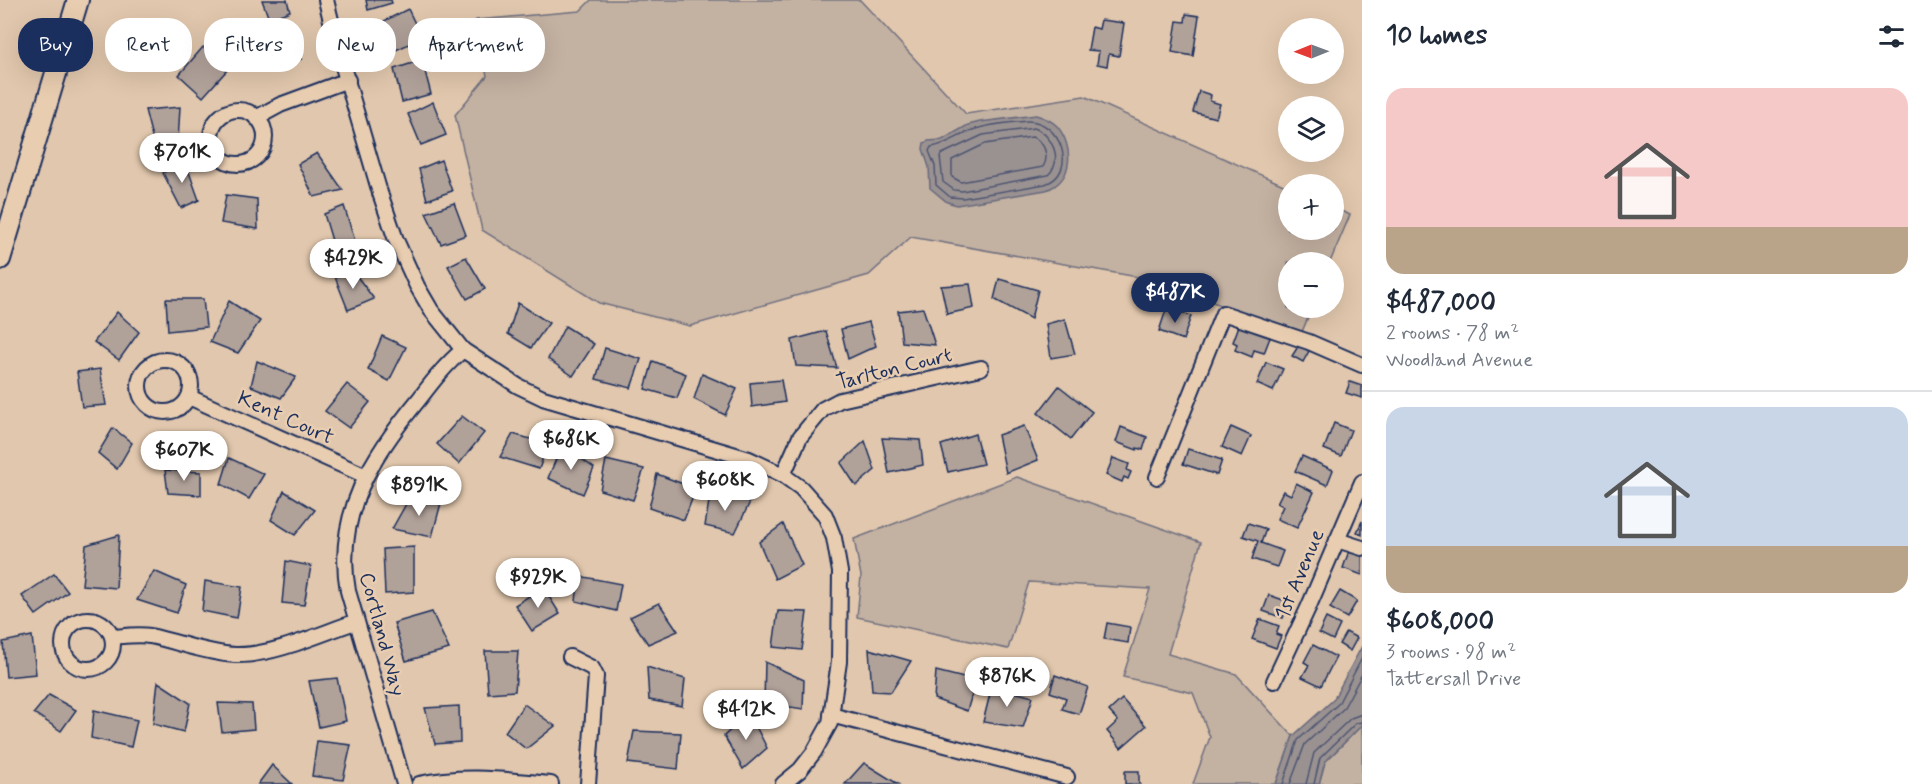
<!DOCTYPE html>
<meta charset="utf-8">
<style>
body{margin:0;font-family:Mynerve,sans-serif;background:#f6f6f7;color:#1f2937;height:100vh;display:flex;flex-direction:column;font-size:22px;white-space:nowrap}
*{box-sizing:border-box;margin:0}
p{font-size:20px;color:#747a83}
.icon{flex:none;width:33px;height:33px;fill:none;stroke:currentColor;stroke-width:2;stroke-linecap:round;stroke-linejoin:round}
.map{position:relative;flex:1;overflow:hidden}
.drawer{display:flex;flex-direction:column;background:#fff;width:570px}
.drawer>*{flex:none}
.hud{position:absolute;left:18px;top:18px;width:570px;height:54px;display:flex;gap:12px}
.needle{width:39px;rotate:269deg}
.buttons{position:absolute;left:1278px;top:18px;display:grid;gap:12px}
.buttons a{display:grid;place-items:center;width:66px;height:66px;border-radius:50%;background:#fff;box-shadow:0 6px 24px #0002;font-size:30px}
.price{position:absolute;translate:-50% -51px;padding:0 14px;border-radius:21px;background:#fff;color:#222;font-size:20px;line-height:39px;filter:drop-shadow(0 2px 3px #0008)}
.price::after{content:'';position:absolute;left:50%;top:36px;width:18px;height:14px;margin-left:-9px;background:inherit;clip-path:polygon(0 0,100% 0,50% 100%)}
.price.active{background:#1b2f5e;color:#fff}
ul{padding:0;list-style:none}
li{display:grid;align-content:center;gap:12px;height:318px;padding:0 24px}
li+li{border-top:2px solid #e0e1e3}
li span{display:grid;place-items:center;height:186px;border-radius:18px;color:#555}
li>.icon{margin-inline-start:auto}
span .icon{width:108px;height:108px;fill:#fffc;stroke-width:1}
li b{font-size:26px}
h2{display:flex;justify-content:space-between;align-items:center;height:72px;padding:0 24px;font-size:26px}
.tag{padding:0 21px;border-radius:24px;background:#fff;box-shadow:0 6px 24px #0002;font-size:21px;line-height:54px}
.tag.active{background:#1b2f5e;color:#fff}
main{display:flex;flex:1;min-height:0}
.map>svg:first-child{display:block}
.green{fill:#c3b1a1;stroke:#6f7080;stroke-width:1.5}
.water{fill:#9a9191;stroke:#676a7d;stroke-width:1.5}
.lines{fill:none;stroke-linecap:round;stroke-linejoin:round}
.shore{stroke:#4e5672;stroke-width:1.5}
.building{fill:#b0a199;stroke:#1b2f5e;stroke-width:1.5}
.street-casing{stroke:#1b2f5e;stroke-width:18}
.secondary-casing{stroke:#1b2f5e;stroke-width:24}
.street{stroke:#e9cdb0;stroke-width:14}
.secondary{stroke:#e9cdb0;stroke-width:20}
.labels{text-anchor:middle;stroke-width:5;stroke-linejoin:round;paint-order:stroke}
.street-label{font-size:21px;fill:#1b2f5e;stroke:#e9cdb0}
</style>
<main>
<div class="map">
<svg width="1362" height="784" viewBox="0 0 1362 784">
<rect width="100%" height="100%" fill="#e1c7ad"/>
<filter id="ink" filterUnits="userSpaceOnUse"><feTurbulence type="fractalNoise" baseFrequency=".0167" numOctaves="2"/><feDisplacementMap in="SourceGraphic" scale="12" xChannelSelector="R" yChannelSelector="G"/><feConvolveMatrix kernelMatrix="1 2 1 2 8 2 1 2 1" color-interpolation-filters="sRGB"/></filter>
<g filter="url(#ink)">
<!-- green -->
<g class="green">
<polygon points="591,0 860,0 966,114 1084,96 1288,187 1288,230 1334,230 1334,208 1350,215 1330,262 1288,262 1288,308 1312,308 1301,334 1149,279 911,237 869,275 690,326 599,303 482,230 455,115 487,76 476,20 580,11"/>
<polygon points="1017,477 1201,542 1168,654 1236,674 1293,736 1276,784 1193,784 1210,737 1193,693 1123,677 1150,589 1029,582 1008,649 857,617 861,576 854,539"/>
<polygon points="1362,725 1362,784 1319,784 1325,762"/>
</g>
<!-- water -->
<g class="water">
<path d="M1036 115C1043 117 1051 120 1057 126 1074 146 1074 181 1046 190L957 205 947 202 930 188 929 167 923 149 924 143 928 141 942 140 968 125 980 122Z"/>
<polygon points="1362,646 1362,725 1325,762 1319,784 1276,784 1293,736 1333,700"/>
</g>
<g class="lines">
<!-- shore -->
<g class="shore">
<path d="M1027 121C1061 120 1079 173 1045 184L963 198 950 197 936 185 935 166 929 151 931 147C946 145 956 137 970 131 987 124 1009 123 1027 121Z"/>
<path d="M1034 128C1052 134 1064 160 1048 175L962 191 954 190 943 182 940 156 942 154 983 135Z"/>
<path d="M1032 137C1044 141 1050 156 1043 167L961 182 952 177V160L985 144Z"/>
<polyline points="1283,784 1298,740 1338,704 1362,658"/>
<polyline points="1290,784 1305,744 1343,709 1362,674"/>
<polyline points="1306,784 1314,753 1351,718 1362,714"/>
<polyline points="1314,784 1320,758 1356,723 1362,722"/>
</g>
</g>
<!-- building -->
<g class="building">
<polygon points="262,0 287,0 290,11 269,19"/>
<polygon points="366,0 391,0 392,3 368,10"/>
<polygon points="408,9 422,38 396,50 382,22"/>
<polygon points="1186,14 1199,16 1193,56 1172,52 1177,21 1185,22"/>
<polygon points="1101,20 1124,23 1119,56 1109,54 1107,66 1097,64 1099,51 1088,50 1092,27 1099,29"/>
<polygon points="294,35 302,59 265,69 257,46"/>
<polygon points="203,47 228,69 203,97 179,75"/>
<polygon points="422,60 431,94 402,102 394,69"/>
<polygon points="1199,91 1211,95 1210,101 1220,104 1216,118 1193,112"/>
<polygon points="433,102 446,135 421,145 408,114"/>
<polygon points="180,107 178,142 154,145 145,110"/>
<polygon points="317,153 343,190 314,197 298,164"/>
<polygon points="184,158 199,200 181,208 163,173"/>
<polygon points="441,160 452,191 427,200 419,169"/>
<polygon points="226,195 257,199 258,229 221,223"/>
<polygon points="454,203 466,235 441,244 426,213"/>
<polygon points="344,206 357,247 336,254 324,214"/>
<polygon points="466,257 485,289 467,299 448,266"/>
<polygon points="353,271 374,299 348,310 335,277"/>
<polygon points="999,279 1038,290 1031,319 994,299"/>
<polygon points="970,284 974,308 947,314 941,286"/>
<polygon points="166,299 203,299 206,327 168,331"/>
<polygon points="229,301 260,321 238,353 210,342"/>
<polygon points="518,303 549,323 531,348 508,334"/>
<polygon points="1167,307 1191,316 1183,340 1159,331"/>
<polygon points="923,308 935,345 902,342 898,311"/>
<polygon points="117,312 139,332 119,360 94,342"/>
<polygon points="1065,319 1075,354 1051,358 1046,324"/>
<polygon points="869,322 876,346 848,359 841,329"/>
<polygon points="1240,323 1271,335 1264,353 1254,350 1252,357 1235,350 1237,344 1233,342"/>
<polygon points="565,326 594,344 573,376 548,359"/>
<polygon points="826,331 837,368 796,366 792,340"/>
<polygon points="382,336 406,347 389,381 368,370"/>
<polygon points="1299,345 1309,351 1303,362 1292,356"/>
<polygon points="605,348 641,359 631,388 596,379"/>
<polygon points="257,361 296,377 281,398 251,386"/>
<polygon points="653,361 686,374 677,398 645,389"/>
<polygon points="1266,362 1283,369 1273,391 1257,384"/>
<polygon points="100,369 106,405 82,407 77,372"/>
<polygon points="702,374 737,389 725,415 694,399"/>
<polygon points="781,380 785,402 752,407 750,383"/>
<polygon points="1350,382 1362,386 1362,398 1346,393"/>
<polygon points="347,384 370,402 349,428 325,411"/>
<polygon points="1059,386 1092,412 1071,439 1038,413"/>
<polygon points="462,416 484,433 459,464 437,444"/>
<polygon points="1334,423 1351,430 1341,456 1324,449"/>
<polygon points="1024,426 1038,460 1006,473 998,435"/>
<polygon points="1121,427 1147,437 1143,450 1137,448 1137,450 1116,442"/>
<polygon points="1231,427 1251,436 1242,456 1222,447"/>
<polygon points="113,428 132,443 117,469 98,453"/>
<polygon points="513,434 548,444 539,469 500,457"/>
<polygon points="975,434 983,464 948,472 941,445"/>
<polygon points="882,438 920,440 923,465 889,473"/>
<polygon points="865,441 875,470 856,486 841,463"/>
<polygon points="562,445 594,468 583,494 548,478"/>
<polygon points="1188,449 1222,460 1217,475 1183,464"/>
<polygon points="1302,456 1333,470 1327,485 1295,471"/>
<polygon points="229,458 264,474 249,499 221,484"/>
<polygon points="1113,458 1129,464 1127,470 1131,472 1128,479 1124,477 1122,482 1106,475"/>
<polygon points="606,460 644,469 633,500 600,490"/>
<polygon points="165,470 201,472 201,495 168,493"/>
<polygon points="657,474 696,489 684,520 649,508"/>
<polygon points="1296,483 1314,492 1297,528 1277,519 1283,506 1277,503 1283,491 1291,495"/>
<polygon points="711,489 750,502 735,533 705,526"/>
<polygon points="284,491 315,510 295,535 271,520"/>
<polygon points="411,495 441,503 432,537 392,529"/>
<polygon points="1362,521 1362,535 1357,532"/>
<polygon points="1248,523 1266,529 1261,543 1283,551 1277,567 1252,559 1258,541 1243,536"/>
<polygon points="783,524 802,565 775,579 759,542"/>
<polygon points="119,535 116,588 82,585 86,545"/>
<polygon points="414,547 414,592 385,594 383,549"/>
<polygon points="1349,551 1362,556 1362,575 1343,568"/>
<polygon points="286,561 311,566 304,605 282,603"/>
<polygon points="154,571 186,585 177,613 137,600"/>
<polygon points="54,574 68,592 36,615 22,596"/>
<polygon points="579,576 621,584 616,611 576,601"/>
<polygon points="205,581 242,587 237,618 202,611"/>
<polygon points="543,587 560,614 532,631 515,605"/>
<polygon points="1340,591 1357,601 1347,618 1330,608"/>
<polygon points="1269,595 1289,602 1283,618 1263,611"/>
<polygon points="659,603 678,631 648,644 630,617"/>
<polygon points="778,611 807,612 802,650 773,647"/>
<polygon points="432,612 449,649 406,661 394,623"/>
<polygon points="1326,618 1340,625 1333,640 1319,633"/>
<polygon points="1260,619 1279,626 1276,634 1281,636 1276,648 1252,639"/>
<polygon points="1107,623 1130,627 1128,643 1104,639"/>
<polygon points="1346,632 1357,638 1350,651 1339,644"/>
<polygon points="32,636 36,674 6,677 3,642"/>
<polygon points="1313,645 1336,657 1321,686 1302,677 1309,665 1304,662"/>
<polygon points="869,649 911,661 891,692 872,691"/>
<polygon points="485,651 518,651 515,691 488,693"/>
<polygon points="765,662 804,680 803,709 764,703"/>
<polygon points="647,667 685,679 682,706 649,700"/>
<polygon points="936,671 976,681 967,711 934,699"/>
<polygon points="1055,675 1088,687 1079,714 1062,709 1066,698 1050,692"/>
<polygon points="337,678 346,721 319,727 309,681"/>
<polygon points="158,682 190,703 184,732 153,724"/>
<polygon points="992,686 1033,697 1023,728 983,722"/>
<polygon points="49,695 76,710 61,731 34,713"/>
<polygon points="1122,699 1146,726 1121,748 1107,731 1118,721 1109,711"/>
<polygon points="218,703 252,704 254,729 222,732"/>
<polygon points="524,704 555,726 526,749 505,732"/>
<polygon points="459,706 460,742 435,744 425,708"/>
<polygon points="94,710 137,720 131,747 91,738"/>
<polygon points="749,713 767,748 743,769 724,736"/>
<polygon points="634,731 681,733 678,769 628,763"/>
<polygon points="317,741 351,745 343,780 312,776"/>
<polygon points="864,763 898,784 845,784"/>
<polygon points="272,765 292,784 258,784"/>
<polygon points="1125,771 1139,771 1139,784 1141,784 1125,784"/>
</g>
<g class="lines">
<!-- street casing -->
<g class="street-casing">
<g id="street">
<polyline points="326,0 339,53 380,193 396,240 417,286 431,310 463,350 518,386 543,398 749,459 783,475 801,488 825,515 834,538 840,572 839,662 830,723 814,752 800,770 783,784"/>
<circle cx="238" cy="137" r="27"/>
<polyline points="256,118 280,105 348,80"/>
<circle cx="165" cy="386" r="26"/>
<polyline points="189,397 366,476"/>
<polyline points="783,475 800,437 823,409 840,400 981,368"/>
<polyline points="1157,477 1223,313 1309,342 1362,365"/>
<polyline points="1337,540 1362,548"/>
<circle cx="88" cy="644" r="25"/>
<path d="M113 637C125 636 138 634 150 636 179 642 205 653 235 655 273 656 319 634 355 622"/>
<polyline points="570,657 592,668 596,676 588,784"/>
<polyline points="1274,681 1309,606 1362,482"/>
<polyline points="831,715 1067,777"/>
<path d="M404 784 348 591C334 514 373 455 420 398 433 381 446 364 463 350"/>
<path d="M419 784C464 774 506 780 551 784"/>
</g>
</g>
<!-- secondary casing -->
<g class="secondary-casing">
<polyline id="secondary" points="0,259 78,0"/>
</g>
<!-- street -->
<use href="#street" class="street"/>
<!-- secondary -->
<use href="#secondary" class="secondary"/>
</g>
</g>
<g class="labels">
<!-- street labels -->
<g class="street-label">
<text transform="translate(894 368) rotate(-14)" y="7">Tarlton Court</text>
<text transform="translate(286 417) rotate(24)" y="7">Kent Court</text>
<text transform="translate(1299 574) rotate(-67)" y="7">1st Avenue</text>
<text transform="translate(383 634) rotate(75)" y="7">Cortland Way</text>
</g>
</g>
</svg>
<div class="buttons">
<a><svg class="needle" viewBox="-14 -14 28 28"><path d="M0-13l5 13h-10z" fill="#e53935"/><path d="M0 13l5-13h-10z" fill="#747a83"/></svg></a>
<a><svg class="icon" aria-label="layers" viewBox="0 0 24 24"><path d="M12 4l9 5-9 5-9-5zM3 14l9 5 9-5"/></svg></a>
<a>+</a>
<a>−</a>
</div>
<b class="price" style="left:182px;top:184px">$701K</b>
<b class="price" style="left:353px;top:290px">$429K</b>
<b class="price active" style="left:1175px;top:324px">$487K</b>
<b class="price" style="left:571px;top:471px">$686K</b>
<b class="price" style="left:184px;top:482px">$607K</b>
<b class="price" style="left:725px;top:512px">$608K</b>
<b class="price" style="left:419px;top:517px">$891K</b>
<b class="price" style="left:538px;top:609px">$929K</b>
<b class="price" style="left:1007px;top:708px">$876K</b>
<b class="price" style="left:746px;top:741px">$412K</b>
<div class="hud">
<a class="tag active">Buy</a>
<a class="tag">Rent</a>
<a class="tag">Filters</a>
<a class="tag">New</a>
<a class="tag">Apartment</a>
</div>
</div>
<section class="drawer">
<h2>10 homes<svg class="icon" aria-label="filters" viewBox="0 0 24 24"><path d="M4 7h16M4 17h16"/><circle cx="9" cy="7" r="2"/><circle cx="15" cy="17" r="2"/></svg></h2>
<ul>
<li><span style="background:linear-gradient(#f6c9c9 75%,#b9a48a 0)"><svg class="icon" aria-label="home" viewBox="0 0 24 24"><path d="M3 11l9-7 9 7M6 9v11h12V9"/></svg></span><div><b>$487,000</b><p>2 rooms · 78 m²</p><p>Woodland Avenue</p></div></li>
<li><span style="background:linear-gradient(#c9d6e8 75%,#b9a48a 0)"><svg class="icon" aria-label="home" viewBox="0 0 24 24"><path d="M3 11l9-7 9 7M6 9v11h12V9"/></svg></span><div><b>$608,000</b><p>3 rooms · 98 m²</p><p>Tattersall Drive</p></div></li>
</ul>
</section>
</main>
